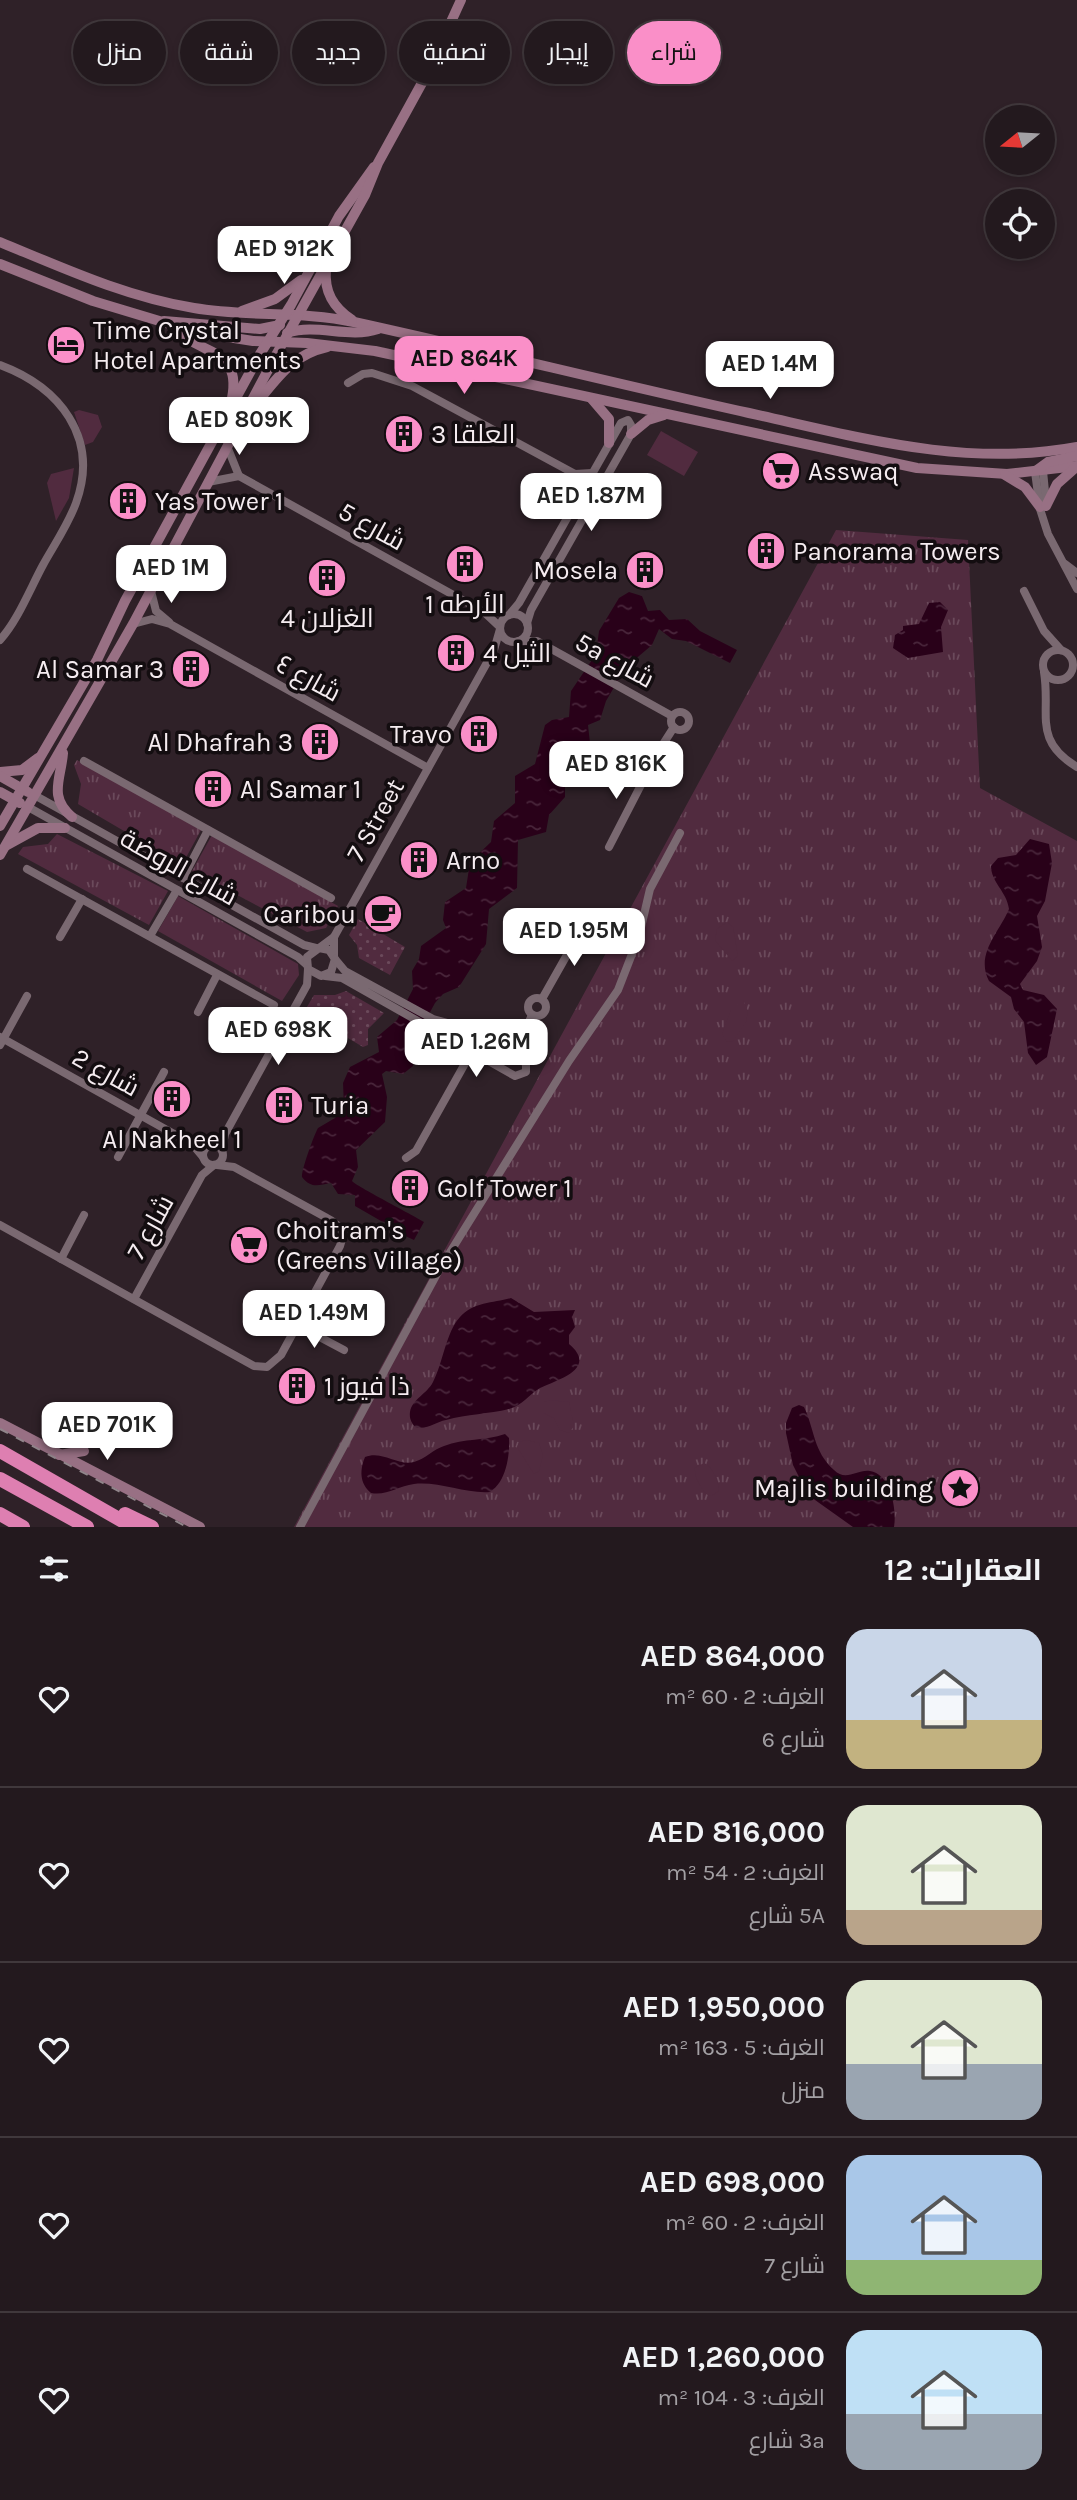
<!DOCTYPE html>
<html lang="ar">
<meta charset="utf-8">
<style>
body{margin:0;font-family:Karla,Cairo,sans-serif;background:#2f262b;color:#f1f3f6;direction:rtl;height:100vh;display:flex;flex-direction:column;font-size:26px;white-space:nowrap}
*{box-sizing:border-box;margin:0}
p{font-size:23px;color:#a3a0a4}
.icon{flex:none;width:38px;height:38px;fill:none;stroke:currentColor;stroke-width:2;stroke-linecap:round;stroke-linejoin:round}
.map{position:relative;height:1527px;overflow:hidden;direction:ltr}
.sheet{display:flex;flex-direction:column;background:#23191e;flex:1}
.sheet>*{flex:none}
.guide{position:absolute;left:21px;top:21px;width:700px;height:63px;direction:rtl;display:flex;gap:14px}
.needle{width:46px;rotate:252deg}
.buttons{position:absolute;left:985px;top:105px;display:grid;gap:14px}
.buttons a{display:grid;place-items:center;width:70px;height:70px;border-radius:50%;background:#23191e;box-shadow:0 4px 10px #0003,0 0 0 2px #40383c;font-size:35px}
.price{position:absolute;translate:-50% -60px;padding:0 16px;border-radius:14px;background:#fff;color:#222;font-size:23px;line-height:46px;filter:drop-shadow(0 2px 4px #0008)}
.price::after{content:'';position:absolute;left:50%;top:42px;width:21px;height:16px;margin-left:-10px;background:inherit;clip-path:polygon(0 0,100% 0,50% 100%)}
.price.current{background:#fa8fc8;color:#111}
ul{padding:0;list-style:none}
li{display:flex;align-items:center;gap:21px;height:175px;padding:0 35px}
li+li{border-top:2px solid #40383c}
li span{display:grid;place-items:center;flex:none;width:196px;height:140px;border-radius:21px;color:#555}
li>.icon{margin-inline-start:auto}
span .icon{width:84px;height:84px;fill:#fffc;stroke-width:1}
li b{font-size:30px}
h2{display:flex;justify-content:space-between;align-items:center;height:84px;padding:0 35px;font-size:30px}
.tag{padding:0 24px;border-radius:32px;background:#23191e;box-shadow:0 4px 10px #0003,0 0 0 2px #40383c;font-size:24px;line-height:63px}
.tag.current{background:#fa8fc8;color:#111}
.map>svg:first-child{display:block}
.grass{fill:url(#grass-tufts)}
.park{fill:url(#park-dots)}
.garden{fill:#512b3f}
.water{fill:url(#water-ripples)}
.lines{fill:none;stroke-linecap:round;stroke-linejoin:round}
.street{stroke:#7a6971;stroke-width:8}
.secondary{stroke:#987084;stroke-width:10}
.highway{stroke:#de7fb1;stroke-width:14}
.rail{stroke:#91858b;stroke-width:2;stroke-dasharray:9 9;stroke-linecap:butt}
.labels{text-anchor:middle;stroke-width:7;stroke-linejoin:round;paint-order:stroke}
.poi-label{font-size:26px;fill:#f5ecf0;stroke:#130d10;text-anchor:start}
.street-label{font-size:26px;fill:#f5ecf0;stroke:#130d10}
</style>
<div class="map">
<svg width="1077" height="1527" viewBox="0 0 1077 1527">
<defs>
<pattern id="grass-tufts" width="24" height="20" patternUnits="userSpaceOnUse" patternTransform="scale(1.75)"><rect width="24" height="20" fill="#512b3f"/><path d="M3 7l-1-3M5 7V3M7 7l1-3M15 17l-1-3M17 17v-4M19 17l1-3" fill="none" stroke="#6b4a5b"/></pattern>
<pattern id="park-dots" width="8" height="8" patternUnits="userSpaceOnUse" patternTransform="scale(1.75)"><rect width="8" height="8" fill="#512b3f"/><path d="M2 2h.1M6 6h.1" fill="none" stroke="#6b4a5b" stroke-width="1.8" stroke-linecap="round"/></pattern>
<pattern id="water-ripples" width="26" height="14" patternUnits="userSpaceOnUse" patternTransform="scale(1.75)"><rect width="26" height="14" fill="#290119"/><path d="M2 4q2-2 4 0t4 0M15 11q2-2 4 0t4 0" fill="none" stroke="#49263b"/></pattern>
</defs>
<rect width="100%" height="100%" fill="#2f2128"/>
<!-- grass -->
<g class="grass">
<polygon points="836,530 968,540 980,788 1077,841 1077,1527 294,1527"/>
<polygon points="77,760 201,830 182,865 78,804 81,784 74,765"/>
<polygon points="57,834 168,891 149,925 18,854 23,847 48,844"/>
<polygon points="212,835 338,906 326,928 307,932 192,871"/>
<polygon points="178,896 298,964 299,975 282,1001 158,931"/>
</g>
<!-- park -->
<g class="park">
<polygon points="358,919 405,947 390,975 359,958 357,945 349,935"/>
<polygon points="346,991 384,1013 368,1029 368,1045 363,1047 304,1012 314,995 335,995"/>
</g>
<!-- garden -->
<g class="garden">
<polygon points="79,410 98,415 102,427 93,442 85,445 74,412"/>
<polygon points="661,431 698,452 684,476 647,455"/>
<polygon points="74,468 69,498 56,521 47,483 51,474"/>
<polygon points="727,922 733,927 738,956 732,961 715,940 717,929"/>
<polygon points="743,1000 748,1011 746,1022 733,1041 727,1042 722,1034 731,1010"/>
<polygon points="548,1400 569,1402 574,1426 569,1433 560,1430 554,1418 543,1413 543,1403"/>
<polygon points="526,1440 539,1443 543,1455 539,1471 534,1474 517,1447 519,1442"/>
<path d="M704 1463C712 1466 719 1482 719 1491L711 1496C702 1494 694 1476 695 1468Z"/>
</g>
<!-- water -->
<g class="water">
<path d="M629 592 642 596 648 611 660 610 669 620 687 619 700 631 737 650 730 663 686 641 672 639 659 629 652 645 626 667 606 701 600 720 588 725 590 743 587 755 565 770V797L549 815 546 832 518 840 517 888 489 909 486 944 459 987 443 994 435 1003 416 1038 413 1066 403 1074 386 1071 382 1074 387 1097 385 1122 356 1150 358 1167 352 1181C356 1186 413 1215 424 1222L414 1240 403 1235 398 1225 381 1221 355 1206V1195L338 1194 331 1183C319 1185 311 1189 302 1177 301 1171 314 1135 318 1128L335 1118 344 1107 343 1083 350 1067 379 1052 377 1037 397 1020 413 989 412 971 419 959 421 946 446 928 443 920 445 902 466 888 470 862 491 842 494 821 515 803V776L535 764 545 725 552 720 569 717 571 691 596 654 599 631 619 598Z"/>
<polygon points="940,602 948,610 941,627 943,652 908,658 893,648 895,635 903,630 903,626 919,624 929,603"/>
<path d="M1030 839 1049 844 1052 863 1045 901 1037 916 1042 947 1037 961 1020 984 1023 990 1044 995 1057 1009 1047 1057 1036 1065 1028 1053 1024 1022 1014 1009 1011 997 989 981C975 954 999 933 1009 909 1007 892 991 882 991 866L998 858 1016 855Z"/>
<path d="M511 1298 534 1312 575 1310 572 1317 575 1327 569 1335V1344C599 1369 556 1380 540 1388 528 1395 523 1405 509 1409 489 1414 467 1414 446 1420 435 1422 428 1430 415 1427 412 1423 409 1419 410 1412 412 1399 427 1394 433 1382 443 1363 446 1332 460 1317 473 1302 494 1303 511 1298Z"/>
<path d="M799 1405 804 1407C815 1430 813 1451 834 1470 846 1482 857 1469 870 1471 891 1474 897 1510 894 1527H853L808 1495 793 1465 786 1433V1423L792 1408Z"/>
<path d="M505 1434 509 1438C510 1456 506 1482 490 1492 466 1494 438 1481 414 1484 398 1486 387 1496 371 1493 359 1483 360 1469 365 1457 382 1450 397 1466 414 1462 425 1459 434 1449 444 1446 464 1438 485 1441 505 1434Z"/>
</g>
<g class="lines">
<!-- street -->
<g class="street">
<path d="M0 365C59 387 100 437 76 503 68 525 54 545 43 565 30 589 18 620 0 640"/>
<polyline points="348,383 363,374 372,373 412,386 575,474 592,473"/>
<polyline points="227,446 239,476 484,612 500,627"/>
<polyline points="1043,471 1046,502"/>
<polyline points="1035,472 1040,509 1048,534 1077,589"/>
<polyline points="208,482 239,476"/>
<polyline points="1065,564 1077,573"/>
<polyline points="151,591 156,611 169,622"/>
<polyline points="1024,591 1044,631 1061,650"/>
<circle cx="514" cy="628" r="14"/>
<polyline points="509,615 519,603 621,423 628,420 631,425 631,434 531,610 527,623"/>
<polyline points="133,624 152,619 170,624 428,768"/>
<polyline points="519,641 537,641 672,716"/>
<circle cx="1058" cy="665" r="15"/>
<path d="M1044 672C1051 714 1032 740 1077 767"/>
<circle cx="680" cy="721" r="9"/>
<polyline points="84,761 331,898"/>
<polyline points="36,796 304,945 316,948"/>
<polyline points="28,807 298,957 307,965"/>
<polyline points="609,847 658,752 674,727"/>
<polyline points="27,869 274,1005"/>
<polyline points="183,878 208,830"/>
<circle cx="571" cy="944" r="9"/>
<polyline points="150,936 177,890"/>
<polyline points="60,937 82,899"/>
<polyline points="319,948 329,950 335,959 331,972 321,976 308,969 307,957 334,937"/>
<polyline points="334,956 334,937 494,650 500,629"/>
<polyline points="325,976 342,978 515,1076 526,1072 526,1064 520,1058 462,1027 433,1019 345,971 335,959"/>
<circle cx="537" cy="1007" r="9"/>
<polyline points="542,999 568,953"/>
<polyline points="198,1012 217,975"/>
<polyline points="0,1037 192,1144 203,1157"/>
<polyline points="0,1045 27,996"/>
<polyline points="514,1055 532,1015"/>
<circle cx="213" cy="1155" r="10"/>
<polyline points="222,1150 225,1134 307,985 308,969"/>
<polyline points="118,1157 164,1072"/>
<polyline points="406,1158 416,1151 472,1051"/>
<path d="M0 1225 254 1366 267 1367 281 1355 340 1246C345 1233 339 1224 327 1218L234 1167 217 1165"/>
<polyline points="61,1259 84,1215"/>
<polyline points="134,1299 202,1175 214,1165"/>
<polyline points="297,1325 344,1350"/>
<polyline points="300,1527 439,1270 569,1061 618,990 639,936 650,889 680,833"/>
</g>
<!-- secondary -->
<g class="secondary">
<path d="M0 242C63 268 126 297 194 308 247 317 302 311 354 322 486 351 617 384 749 413 858 437 965 468 1077 447"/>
<polyline points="0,264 93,301 196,332 253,341 307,343 375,351 917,468 1007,474 1077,466"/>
<path d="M326 269C324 292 333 307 352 320"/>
<polyline points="242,311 275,299 301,280"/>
<polyline points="164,321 260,329 280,325"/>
<path d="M176 329C199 355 242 347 232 398"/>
<path d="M287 333C317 323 348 339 378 329"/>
<polyline points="591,398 609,419 609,443"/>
<path d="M255 405C277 379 291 355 327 347"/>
<polyline points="631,434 648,420 664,415"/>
<polyline points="1037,470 1048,462 1077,456"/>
<polyline points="1005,475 1025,487 1040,507"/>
<polyline points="1046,506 1057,484 1075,468"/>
<path d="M63 753C61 779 48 797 72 817"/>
<polyline points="0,772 22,770 38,758"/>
<polyline points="0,776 28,792"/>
<polyline points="0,792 20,803"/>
<polyline points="0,826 97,660 125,601 260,354 291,305 339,216 374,167"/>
<polyline points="7,845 38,828 65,828"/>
<polyline points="0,855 133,624 276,355 365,195 378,163 428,72 461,0"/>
<polyline points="0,1423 200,1527"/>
<polyline points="59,1455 84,1451"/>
</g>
<!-- highway -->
<g class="highway">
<polyline points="0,1451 133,1527"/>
<polyline points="0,1479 87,1527"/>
<polyline points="0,1514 23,1527"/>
<polyline points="125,1514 152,1527"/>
</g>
<!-- rail -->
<polyline class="rail" points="0,1429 187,1527"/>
</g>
<!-- icons -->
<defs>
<g id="hotel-disc" transform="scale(2.0125)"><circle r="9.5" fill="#fa8fc8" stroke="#130d10"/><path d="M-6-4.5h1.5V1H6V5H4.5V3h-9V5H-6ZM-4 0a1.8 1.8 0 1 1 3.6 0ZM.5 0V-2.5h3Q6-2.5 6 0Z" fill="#111"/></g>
<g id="building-disc" transform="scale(2.0125)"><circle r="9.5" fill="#fa8fc8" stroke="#130d10"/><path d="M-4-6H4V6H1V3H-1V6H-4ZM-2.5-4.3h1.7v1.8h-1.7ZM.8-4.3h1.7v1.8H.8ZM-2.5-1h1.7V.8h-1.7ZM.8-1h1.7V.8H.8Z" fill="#111"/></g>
<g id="supermarket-disc" transform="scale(2.0125)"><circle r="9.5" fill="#fa8fc8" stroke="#130d10"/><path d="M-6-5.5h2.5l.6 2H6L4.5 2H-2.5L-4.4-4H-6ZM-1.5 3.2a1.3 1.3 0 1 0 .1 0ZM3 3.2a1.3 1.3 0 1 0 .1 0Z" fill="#111"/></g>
<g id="cafe-disc" transform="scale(2.0125)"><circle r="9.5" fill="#fa8fc8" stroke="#130d10"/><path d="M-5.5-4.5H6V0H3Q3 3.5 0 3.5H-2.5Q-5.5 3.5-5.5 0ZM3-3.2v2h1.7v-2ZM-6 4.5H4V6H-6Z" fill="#111"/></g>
<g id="sight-disc" transform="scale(2.0125)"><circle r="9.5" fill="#fa8fc8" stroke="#130d10"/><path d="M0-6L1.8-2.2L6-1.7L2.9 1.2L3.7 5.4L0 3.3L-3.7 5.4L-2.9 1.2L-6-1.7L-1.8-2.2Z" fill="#111"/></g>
</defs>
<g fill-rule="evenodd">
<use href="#hotel-disc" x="66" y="345"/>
<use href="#building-disc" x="404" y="434"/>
<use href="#supermarket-disc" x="781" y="471"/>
<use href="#building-disc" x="128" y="501"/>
<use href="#building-disc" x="766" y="551"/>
<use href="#building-disc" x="465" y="564"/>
<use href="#building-disc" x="645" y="570"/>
<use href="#building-disc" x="327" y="578"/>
<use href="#building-disc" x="456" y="653"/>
<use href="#building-disc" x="191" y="669"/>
<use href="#building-disc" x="479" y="734"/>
<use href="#building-disc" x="320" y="742"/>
<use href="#building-disc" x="213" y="789"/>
<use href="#building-disc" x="419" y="860"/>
<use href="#cafe-disc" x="383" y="914"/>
<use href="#building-disc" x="172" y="1099"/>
<use href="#building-disc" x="284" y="1105"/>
<use href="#building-disc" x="410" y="1188"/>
<use href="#supermarket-disc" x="249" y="1245"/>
<use href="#building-disc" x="297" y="1386"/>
<use href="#sight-disc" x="960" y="1488"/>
</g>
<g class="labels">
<!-- poi labels -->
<g class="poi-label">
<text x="93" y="339">Time Crystal<tspan x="93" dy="30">Hotel Apartments</tspan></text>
<text x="431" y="443">العلقا 3</text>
<text x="808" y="480">Asswaq</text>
<text x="155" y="510">Yas Tower 1</text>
<text x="793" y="560">Panorama Towers</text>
<text x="618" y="579" text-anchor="end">Mosela</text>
<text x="465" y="613" text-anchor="middle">الأرطه 1</text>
<text x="327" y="627" text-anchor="middle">الغزلان 4</text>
<text x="483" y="662">الثيل 4</text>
<text x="164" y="678" text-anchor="end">Al Samar 3</text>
<text x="452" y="743" text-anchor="end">Travo</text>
<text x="293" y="751" text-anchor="end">Al Dhafrah 3</text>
<text x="240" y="798">Al Samar 1</text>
<text x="446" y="869">Arno</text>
<text x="356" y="923" text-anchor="end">Caribou</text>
<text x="311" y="1114">Turia</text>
<text x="172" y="1148" text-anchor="middle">Al Nakheel 1</text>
<text x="437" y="1197">Golf Tower 1</text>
<text x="276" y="1239">Choitram's<tspan x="276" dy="30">(Greens Village)</tspan></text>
<text x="324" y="1395">ذا فيوز 1</text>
<text x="933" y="1497" text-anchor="end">Majlis building</text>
</g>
<!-- street labels -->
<g class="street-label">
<text transform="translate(372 526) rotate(29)" y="9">شارع 5</text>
<text transform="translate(615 660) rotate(29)" y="9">5a شارع</text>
<text transform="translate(309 678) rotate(29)" y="9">شارع ٤</text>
<text transform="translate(375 820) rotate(-61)" y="9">7 Street</text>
<text transform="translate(179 867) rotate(29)" y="9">شارع الروضة</text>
<text transform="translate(106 1072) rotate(29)" y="9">شارع 2</text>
<text transform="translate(150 1227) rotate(-61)" y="9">شارع 7</text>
</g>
</g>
</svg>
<div class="buttons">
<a><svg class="needle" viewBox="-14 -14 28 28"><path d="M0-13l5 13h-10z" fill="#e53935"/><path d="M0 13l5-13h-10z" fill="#a3a0a4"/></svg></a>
<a><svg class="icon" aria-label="locate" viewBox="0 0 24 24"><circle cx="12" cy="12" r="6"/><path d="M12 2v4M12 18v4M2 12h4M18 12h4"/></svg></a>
</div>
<b class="price" style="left:284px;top:286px">AED 912K</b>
<b class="price current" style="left:464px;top:396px">AED 864K</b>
<b class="price" style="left:770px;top:401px">AED 1.4M</b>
<b class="price" style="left:239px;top:457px">AED 809K</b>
<b class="price" style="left:591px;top:533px">AED 1.87M</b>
<b class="price" style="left:171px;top:605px">AED 1M</b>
<b class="price" style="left:616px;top:801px">AED 816K</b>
<b class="price" style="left:574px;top:968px">AED 1.95M</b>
<b class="price" style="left:278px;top:1067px">AED 698K</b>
<b class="price" style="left:476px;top:1079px">AED 1.26M</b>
<b class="price" style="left:314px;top:1350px">AED 1.49M</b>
<b class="price" style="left:107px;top:1462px">AED 701K</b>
<div class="guide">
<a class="tag current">شراء</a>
<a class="tag">إيجار</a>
<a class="tag">تصفية</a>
<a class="tag">جديد</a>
<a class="tag">شقة</a>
<a class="tag">منزل</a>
</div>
</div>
<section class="sheet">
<h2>العقارات: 12<svg class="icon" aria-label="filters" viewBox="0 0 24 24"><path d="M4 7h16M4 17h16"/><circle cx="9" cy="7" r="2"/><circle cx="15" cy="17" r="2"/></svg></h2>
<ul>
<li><span style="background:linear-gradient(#c9d6e8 65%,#c2b280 0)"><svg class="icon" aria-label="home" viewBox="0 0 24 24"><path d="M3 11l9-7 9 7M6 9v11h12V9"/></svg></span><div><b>AED 864,000</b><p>الغرف: 2 · 60 m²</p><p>شارع 6</p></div><svg class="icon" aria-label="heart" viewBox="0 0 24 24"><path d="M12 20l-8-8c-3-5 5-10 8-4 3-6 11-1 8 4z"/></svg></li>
<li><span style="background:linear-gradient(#dfe7d0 75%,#b9a48a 0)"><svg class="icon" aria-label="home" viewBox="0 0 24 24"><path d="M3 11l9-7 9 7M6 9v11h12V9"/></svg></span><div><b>AED 816,000</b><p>الغرف: 2 · 54 m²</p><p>5A شارع</p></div><svg class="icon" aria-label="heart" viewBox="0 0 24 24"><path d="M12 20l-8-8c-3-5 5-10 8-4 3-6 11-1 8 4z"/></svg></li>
<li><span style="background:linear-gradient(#dfe7d0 60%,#9aa5b1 0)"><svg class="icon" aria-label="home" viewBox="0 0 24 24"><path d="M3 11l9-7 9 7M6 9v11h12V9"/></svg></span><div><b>AED 1,950,000</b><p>الغرف: 5 · 163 m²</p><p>منزل</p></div><svg class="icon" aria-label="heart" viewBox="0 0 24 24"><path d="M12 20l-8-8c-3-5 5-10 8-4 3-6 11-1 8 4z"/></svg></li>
<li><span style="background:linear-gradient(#a9c7e8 75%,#8fb573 0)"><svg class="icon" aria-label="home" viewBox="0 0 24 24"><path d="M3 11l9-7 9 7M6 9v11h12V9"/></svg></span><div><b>AED 698,000</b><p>الغرف: 2 · 60 m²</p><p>شارع 7</p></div><svg class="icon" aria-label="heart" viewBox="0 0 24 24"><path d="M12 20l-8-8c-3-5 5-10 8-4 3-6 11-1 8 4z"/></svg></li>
<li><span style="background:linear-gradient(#bfe0f5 60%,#9aa5b1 0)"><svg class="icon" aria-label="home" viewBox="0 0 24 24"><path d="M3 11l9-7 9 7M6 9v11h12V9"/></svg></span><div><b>AED 1,260,000</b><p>الغرف: 3 · 104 m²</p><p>3a شارع</p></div><svg class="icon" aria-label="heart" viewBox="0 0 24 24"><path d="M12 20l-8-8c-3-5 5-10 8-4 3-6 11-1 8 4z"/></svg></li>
</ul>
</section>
